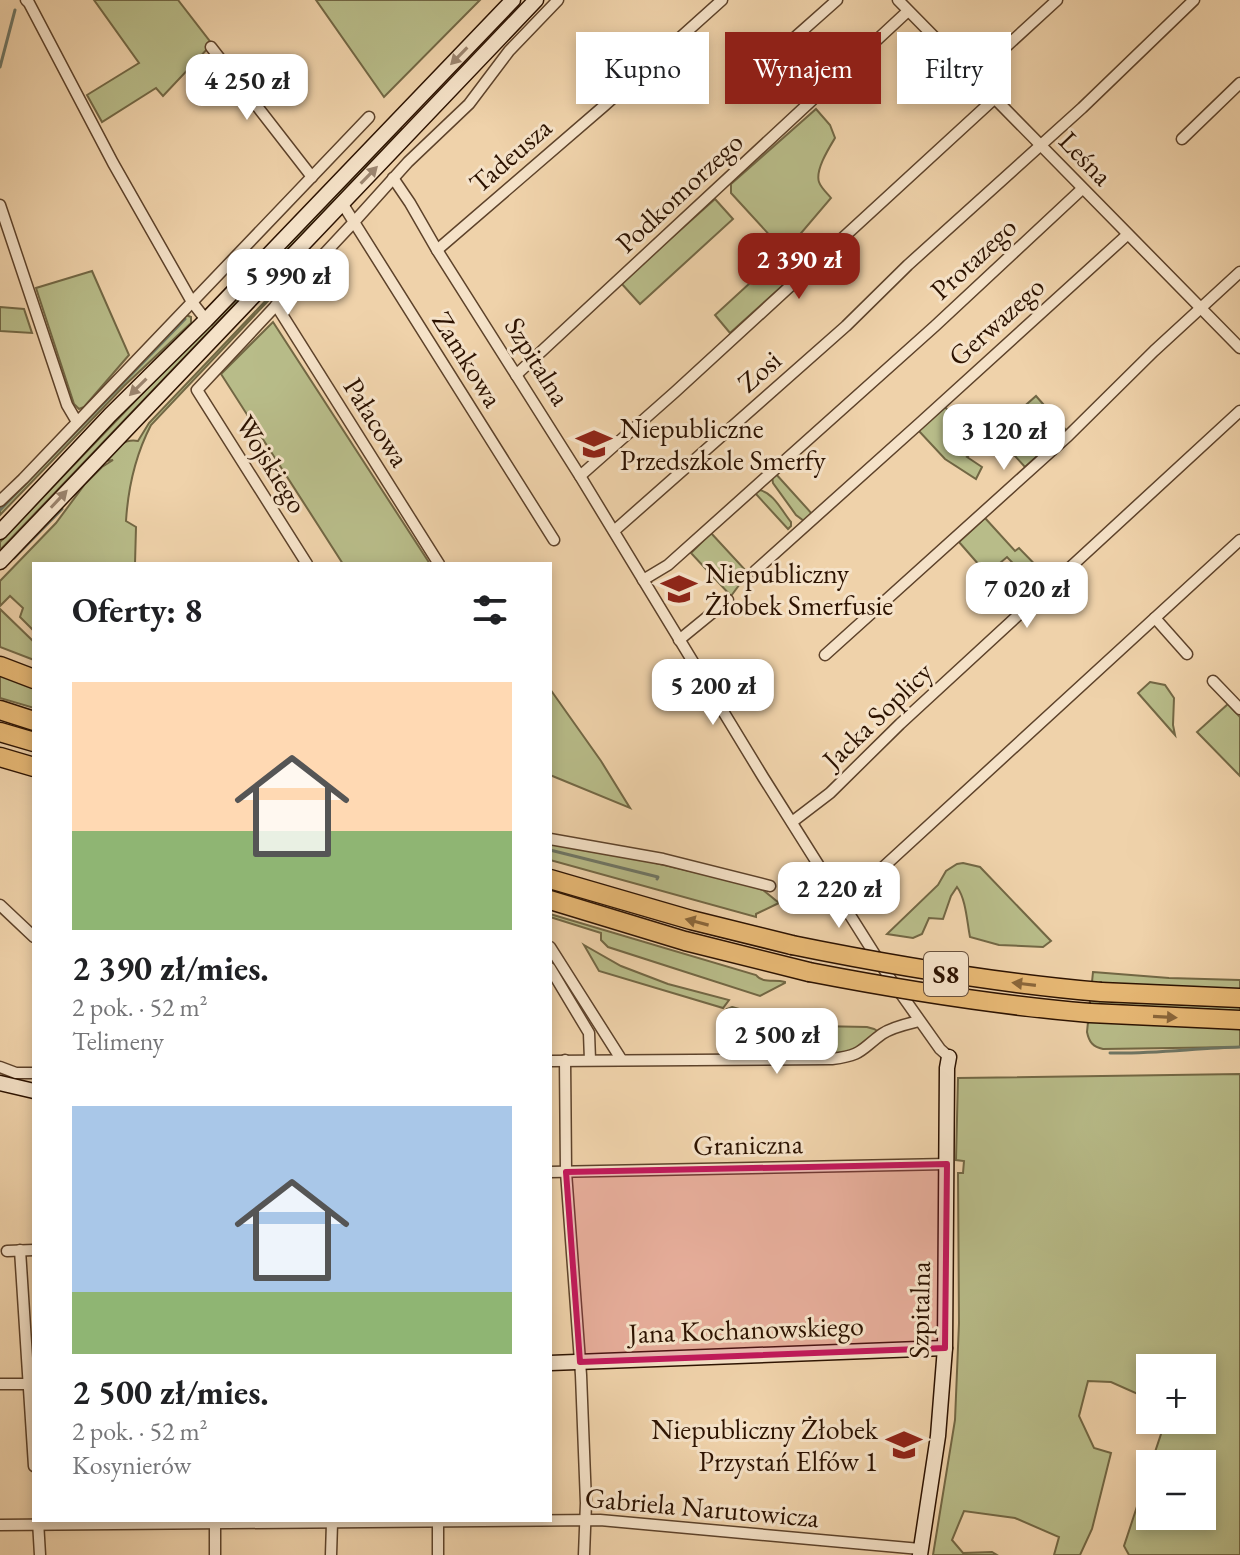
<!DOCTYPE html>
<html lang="pl">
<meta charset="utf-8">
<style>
body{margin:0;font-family:"EB Garamond",serif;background:#f2f2f2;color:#202124;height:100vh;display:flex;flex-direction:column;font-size:30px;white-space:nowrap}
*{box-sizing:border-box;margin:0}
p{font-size:26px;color:#757577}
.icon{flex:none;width:44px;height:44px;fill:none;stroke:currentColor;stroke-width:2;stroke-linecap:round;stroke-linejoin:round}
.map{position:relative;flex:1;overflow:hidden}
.drawer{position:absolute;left:32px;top:562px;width:520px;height:960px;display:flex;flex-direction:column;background:#fff;border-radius:0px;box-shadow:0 4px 12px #0003}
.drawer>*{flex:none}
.guide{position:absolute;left:576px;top:32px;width:544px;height:72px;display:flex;gap:16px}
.fabs{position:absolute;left:1136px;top:1354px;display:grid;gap:16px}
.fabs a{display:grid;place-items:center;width:80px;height:80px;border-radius:0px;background:#fff;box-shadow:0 4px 12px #0003;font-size:40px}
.price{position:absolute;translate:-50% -68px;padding:0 18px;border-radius:16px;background:#fff;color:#222;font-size:26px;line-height:52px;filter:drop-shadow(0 2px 4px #0008)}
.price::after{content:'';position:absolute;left:50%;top:48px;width:24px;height:18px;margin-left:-12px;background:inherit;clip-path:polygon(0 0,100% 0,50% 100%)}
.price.current{background:#8f2418;color:#fff}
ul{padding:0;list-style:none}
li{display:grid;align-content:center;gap:16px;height:424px;padding:0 40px}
li span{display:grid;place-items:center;height:248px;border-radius:0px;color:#555}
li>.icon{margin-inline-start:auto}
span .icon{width:144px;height:144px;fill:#fffc;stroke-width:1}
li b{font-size:34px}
h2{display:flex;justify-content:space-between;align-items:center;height:96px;padding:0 40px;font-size:34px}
.chip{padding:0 28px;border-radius:0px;background:#fff;box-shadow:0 4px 12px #0003;font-size:28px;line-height:72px}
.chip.current{background:#8f2418;color:#fff}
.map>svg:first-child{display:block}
.green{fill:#b8bc89;stroke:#726744;stroke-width:2}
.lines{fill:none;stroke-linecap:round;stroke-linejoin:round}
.stream{stroke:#6e7665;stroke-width:3}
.street-casing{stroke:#5d422a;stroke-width:13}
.secondary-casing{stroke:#2c1200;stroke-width:17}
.highway-casing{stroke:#2c1200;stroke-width:21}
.street{stroke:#f5e2c8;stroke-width:10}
.secondary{stroke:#f5e2c8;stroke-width:14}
.highway{stroke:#e8b975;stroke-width:18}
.highway-bridge-casing{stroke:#2c1200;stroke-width:21;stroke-linecap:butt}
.highway-bridge{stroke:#e8b975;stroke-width:18}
.oneway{fill:#9b846e}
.oneway2{fill:#8a663a}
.marked{fill:#c2185b;fill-opacity:0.2;stroke:#c2185b;stroke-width:6;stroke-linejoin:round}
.labels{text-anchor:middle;stroke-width:6;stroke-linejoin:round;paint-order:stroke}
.shield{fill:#f5e2c8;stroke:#68503c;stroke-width:2}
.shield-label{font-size:26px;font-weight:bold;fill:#2c1200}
.street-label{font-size:28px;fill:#2c1200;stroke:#f5e2c8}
.poi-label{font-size:28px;fill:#2c1200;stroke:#f5e2c8;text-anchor:start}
</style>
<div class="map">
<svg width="1240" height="1555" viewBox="0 0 1240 1555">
<rect width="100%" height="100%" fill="#efd2aa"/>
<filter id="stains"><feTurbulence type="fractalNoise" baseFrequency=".0025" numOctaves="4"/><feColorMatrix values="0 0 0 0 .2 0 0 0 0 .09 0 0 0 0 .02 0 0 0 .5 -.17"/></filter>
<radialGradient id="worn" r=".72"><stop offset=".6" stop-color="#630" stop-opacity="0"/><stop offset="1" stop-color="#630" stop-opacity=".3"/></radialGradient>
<!-- green -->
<g class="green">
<polygon points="94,0 178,0 212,44 163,96 156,88 102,122 87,95 139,63"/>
<polygon points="316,0 480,0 384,97"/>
<path d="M816 109 830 125 835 138C829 148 815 170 819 182 821 188 828 194 831 198L785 252 731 193V184Z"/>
<polygon points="399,126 402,130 0,550 0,542"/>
<polygon points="715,199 733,219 640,304 621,283"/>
<polygon points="774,261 790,279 730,333 715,315"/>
<polygon points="92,271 129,355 84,407 79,409 74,404 36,288"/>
<path d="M272 294 269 300 151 425C136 454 128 489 126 521L136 527 135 564H34V631L20 617 23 608 10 596 0 606V581L56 523 85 484 102 467 113 460 105 461C115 450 122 438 138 441L149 423Z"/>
<polygon points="0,307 24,309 32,333 0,331"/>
<polygon points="186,315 191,317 191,323 124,386 0,515 0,507"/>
<polygon points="273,322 430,564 343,564 221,374"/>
<polygon points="1036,396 1066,430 1025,467 994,433"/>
<polygon points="943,405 981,445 967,457 982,467 976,479 945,459 918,430"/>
<polygon points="775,473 813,515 804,521 796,515 773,483 772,477"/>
<path d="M759 490C773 492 782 511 791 522V526L788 529 755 493Z"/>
<polygon points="985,518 1015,551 1019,548 1051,581 1039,590 1007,557 987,574 959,542"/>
<polygon points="711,533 748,573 731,596 691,553"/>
<polygon points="0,609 34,642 34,660 0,647"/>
<polygon points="0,674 34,687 34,708 0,698"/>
<polygon points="1150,682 1165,685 1174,698 1173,725 1175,735 1138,693"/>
<polygon points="550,689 601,761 630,808 550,775"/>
<polygon points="1228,704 1240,717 1240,776 1197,732"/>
<polygon points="550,844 647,861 746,884 763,890 779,903 756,914 756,917 550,860"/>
<path d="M963 863 980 867 1051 941 1043 947 999 945 970 937C967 922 966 899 957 887L951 896 943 919 929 918 922 934 913 938 887 934 938 885 946 871 957 864Z"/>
<path d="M550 914 756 975C763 984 774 979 785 982V983L760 996 608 947 601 940V933L550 917Z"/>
<polygon points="584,945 621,966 668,984 729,1000 723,1008 599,971"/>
<path d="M1093 972 1169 978 1240 980V1047L1103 1049C1093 1047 1089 1042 1087 1032Z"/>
<polygon points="732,1007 787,1022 799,1019 816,1026 867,1027 874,1029 879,1032 855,1051 842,1054 808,1055 797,1052 793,1054 756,1054 727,1009"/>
<polygon points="1240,1074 1240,1555 1129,1555 1124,1546 1150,1467 1150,1516 1202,1516 1202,1464 1151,1464 1161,1434 1153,1420 1202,1420 1202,1368 1150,1368 1150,1415 1138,1394 1111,1382 1088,1381 1079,1416 1094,1448 1111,1453 1092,1529 1080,1555 1054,1555 1059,1537 1015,1518 964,1511 952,1540 963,1553 992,1552 997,1555 933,1555 955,1420 959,1323 958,1173 963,1173 964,1161 956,1160 958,1078"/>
</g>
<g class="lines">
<!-- stream -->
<g class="stream">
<polyline points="0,67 15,10"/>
<polyline points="0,510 185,319"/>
<polyline points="14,558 62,509"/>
<polyline points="550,850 658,877 657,879"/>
<path d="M1110 1053C1154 1054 1197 1048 1240 1047"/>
</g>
<!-- street casing -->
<g class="street-casing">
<g id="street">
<polyline points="26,0 29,3 113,163 192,302 206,320"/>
<polyline points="898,0 1240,348"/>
<polyline points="211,47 312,177"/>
<polyline points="757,71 837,0"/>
<polyline points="973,77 1057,0"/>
<polyline points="1182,139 1240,83"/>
<polyline points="393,178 410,203 437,250 580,476 763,777 889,977 940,1049 949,1057"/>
<polyline points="342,203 554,540"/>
<polyline points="0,205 67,405 77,422"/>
<polyline points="437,250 604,106 722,0"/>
<polyline points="276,305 439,564"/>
<polyline points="516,375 908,11"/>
<polyline points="580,476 675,392 994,99"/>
<polyline points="0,501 23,479 369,117"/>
<polyline points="614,531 846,326 908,265 1082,108 1194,0"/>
<polyline points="307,564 197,390 354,222 408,162 469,104 509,51 558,0"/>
<polyline points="755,571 920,423 1127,235"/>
<polyline points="643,580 668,565 935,326 1082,189"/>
<polyline points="1155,618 1187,654"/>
<polyline points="679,640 728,600"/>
<polyline points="825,655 1068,436 1154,351 1240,272"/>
<polyline points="1213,681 1240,709"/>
<polyline points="792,822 830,793 900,724 1240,411"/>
<polyline points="550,839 663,859 770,886"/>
<polyline points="843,904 1240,540"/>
<polyline points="0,905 34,937"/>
<polyline points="550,947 621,1059"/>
<polyline points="550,968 589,1033 590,1060"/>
<polyline points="565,1060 566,1172 581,1375 586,1503 584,1555"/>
<path d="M550 1061 832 1059C863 1055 860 1050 882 1034 892 1027 907 1024 919 1021"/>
<polyline points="0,1067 16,1073 34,1073"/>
<polyline points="550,1172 947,1164"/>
<polyline points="20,1250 34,1466"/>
<polyline points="7,1251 34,1250"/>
<polyline points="0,1384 34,1384"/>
<polyline points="38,1521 40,1555"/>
<polyline points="0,1525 600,1520 920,1549"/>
<polyline points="215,1555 215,1524"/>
<polyline points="331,1555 332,1523"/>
<polyline points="438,1555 438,1522"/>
</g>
</g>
<!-- secondary casing -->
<g class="secondary-casing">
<g id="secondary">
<polyline points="0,532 110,415 206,320 513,0"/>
<polyline points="0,562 536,0"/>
<polyline points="0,1083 34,1091"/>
<polyline points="550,1363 945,1348"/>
<polyline points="920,1555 938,1436 945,1348 947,1068 949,1057"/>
</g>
</g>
<!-- highway casing -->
<g class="highway-casing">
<g id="highway">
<polyline points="0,666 34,679"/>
<polyline points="0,710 34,721"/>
<polyline points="0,732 34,742"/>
<polyline points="0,757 34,767"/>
<polyline points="550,879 691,920 792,945"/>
<polyline points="550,900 685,941 809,972"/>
<polyline points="1101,992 1240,998"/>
<polyline points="1090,1013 1240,1020"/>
</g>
</g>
<!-- street -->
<use href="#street" class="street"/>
<!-- secondary -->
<use href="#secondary" class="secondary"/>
<!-- highway -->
<use href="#highway" class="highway"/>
<!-- highway-bridge casing -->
<g class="highway-bridge-casing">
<g id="highway-bridge">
<path d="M792 945C895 966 997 983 1101 992"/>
<path d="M809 972C902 990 995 1005 1090 1013"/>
</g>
</g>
<!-- highway-bridge -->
<use href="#highway-bridge" class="highway-bridge"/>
</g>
<!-- one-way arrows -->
<defs><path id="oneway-solid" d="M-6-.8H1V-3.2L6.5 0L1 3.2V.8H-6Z" transform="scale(2)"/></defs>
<g class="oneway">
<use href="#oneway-solid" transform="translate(459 56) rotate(134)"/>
<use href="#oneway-solid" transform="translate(369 175) rotate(-46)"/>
<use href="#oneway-solid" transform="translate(138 387) rotate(135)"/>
<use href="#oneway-solid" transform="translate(59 499) rotate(-47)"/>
</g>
<g class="oneway2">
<use href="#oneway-solid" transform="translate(697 922) rotate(-165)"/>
<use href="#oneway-solid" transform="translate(1024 984) rotate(-173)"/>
<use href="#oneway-solid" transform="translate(1165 1017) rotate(3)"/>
</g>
<!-- marked area -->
<path class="marked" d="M947 1164 945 1348 580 1362 566 1172Z"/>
<!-- icons -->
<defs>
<g id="school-bare" transform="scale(2.76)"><path d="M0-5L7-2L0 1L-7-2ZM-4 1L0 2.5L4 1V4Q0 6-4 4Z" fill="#8f2418" stroke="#f5e2c8" stroke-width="2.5" paint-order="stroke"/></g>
</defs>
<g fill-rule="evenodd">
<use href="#school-bare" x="594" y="444"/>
<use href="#school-bare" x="679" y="589"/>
<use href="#school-bare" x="904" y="1445"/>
</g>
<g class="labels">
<!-- shield labels -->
<rect class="shield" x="924" y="952" width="44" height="44" rx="6"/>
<g class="shield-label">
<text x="946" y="983">S8</text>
</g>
<!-- street labels -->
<g class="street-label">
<text transform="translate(510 155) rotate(-41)" y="10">Tadeusza</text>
<text transform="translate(1086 158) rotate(46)" y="10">Leśna</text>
<text transform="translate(679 192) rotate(-43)" y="10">Podkomorzego</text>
<text transform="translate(973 258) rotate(-43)" y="10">Protazego</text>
<text transform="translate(996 321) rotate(-42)" y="10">Gerwazego</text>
<text transform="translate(468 359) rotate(58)" y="10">Zamkowa</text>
<text transform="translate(538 361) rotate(58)" y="10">Szpitalna</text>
<text transform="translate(759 371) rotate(-42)" y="10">Zosi</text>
<text transform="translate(377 422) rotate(58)" y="10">Pałacowa</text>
<text transform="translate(272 464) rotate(58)" y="10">Wojskiego</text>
<text transform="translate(877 715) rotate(-44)" y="10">Jacka Soplicy</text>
<text transform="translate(748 1144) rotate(-1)" y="10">Graniczna</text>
<text transform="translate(919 1310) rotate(-89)" y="10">Szpitalna</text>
<text transform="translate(746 1329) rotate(-2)" y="10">Jana Kochanowskiego</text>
<text transform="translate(702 1507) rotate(5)" y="10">Gabriela Narutowicza</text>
</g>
<!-- poi labels -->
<g class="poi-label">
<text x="620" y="438">Niepubliczne<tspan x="620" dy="32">Przedszkole Smerfy</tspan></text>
<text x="705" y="583">Niepubliczny<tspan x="705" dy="32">Żłobek Smerfusie</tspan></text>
<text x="878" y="1439" text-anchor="end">Niepubliczny Żłobek<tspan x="878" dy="32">Przystań Elfów 1</tspan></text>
</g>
</g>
<rect width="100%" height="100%" filter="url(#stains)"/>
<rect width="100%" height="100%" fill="url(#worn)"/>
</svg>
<div class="fabs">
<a>+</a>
<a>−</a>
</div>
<b class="price" style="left:247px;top:122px">4 250 zł</b>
<b class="price current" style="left:799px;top:301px">2 390 zł</b>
<b class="price" style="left:288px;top:317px">5 990 zł</b>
<b class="price" style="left:1004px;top:472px">3 120 zł</b>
<b class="price" style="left:1027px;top:630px">7 020 zł</b>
<b class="price" style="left:713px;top:727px">5 200 zł</b>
<b class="price" style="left:839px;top:930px">2 220 zł</b>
<b class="price" style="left:777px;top:1076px">2 500 zł</b>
<div class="guide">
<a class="chip">Kupno</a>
<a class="chip current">Wynajem</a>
<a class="chip">Filtry</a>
</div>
<section class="drawer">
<h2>Oferty: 8<svg class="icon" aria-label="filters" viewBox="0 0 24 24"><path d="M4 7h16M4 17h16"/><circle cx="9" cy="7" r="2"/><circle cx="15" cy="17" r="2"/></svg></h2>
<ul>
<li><span style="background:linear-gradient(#ffd9b3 60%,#8fb573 0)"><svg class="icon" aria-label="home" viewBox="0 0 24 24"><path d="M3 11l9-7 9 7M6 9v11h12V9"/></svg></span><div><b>2 390 zł/mies.</b><p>2 pok. · 52 m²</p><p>Telimeny</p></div></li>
<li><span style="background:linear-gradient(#a9c7e8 75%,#8fb573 0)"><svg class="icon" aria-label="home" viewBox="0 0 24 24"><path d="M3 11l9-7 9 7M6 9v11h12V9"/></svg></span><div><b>2 500 zł/mies.</b><p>2 pok. · 52 m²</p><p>Kosynierów</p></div></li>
</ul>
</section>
</div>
